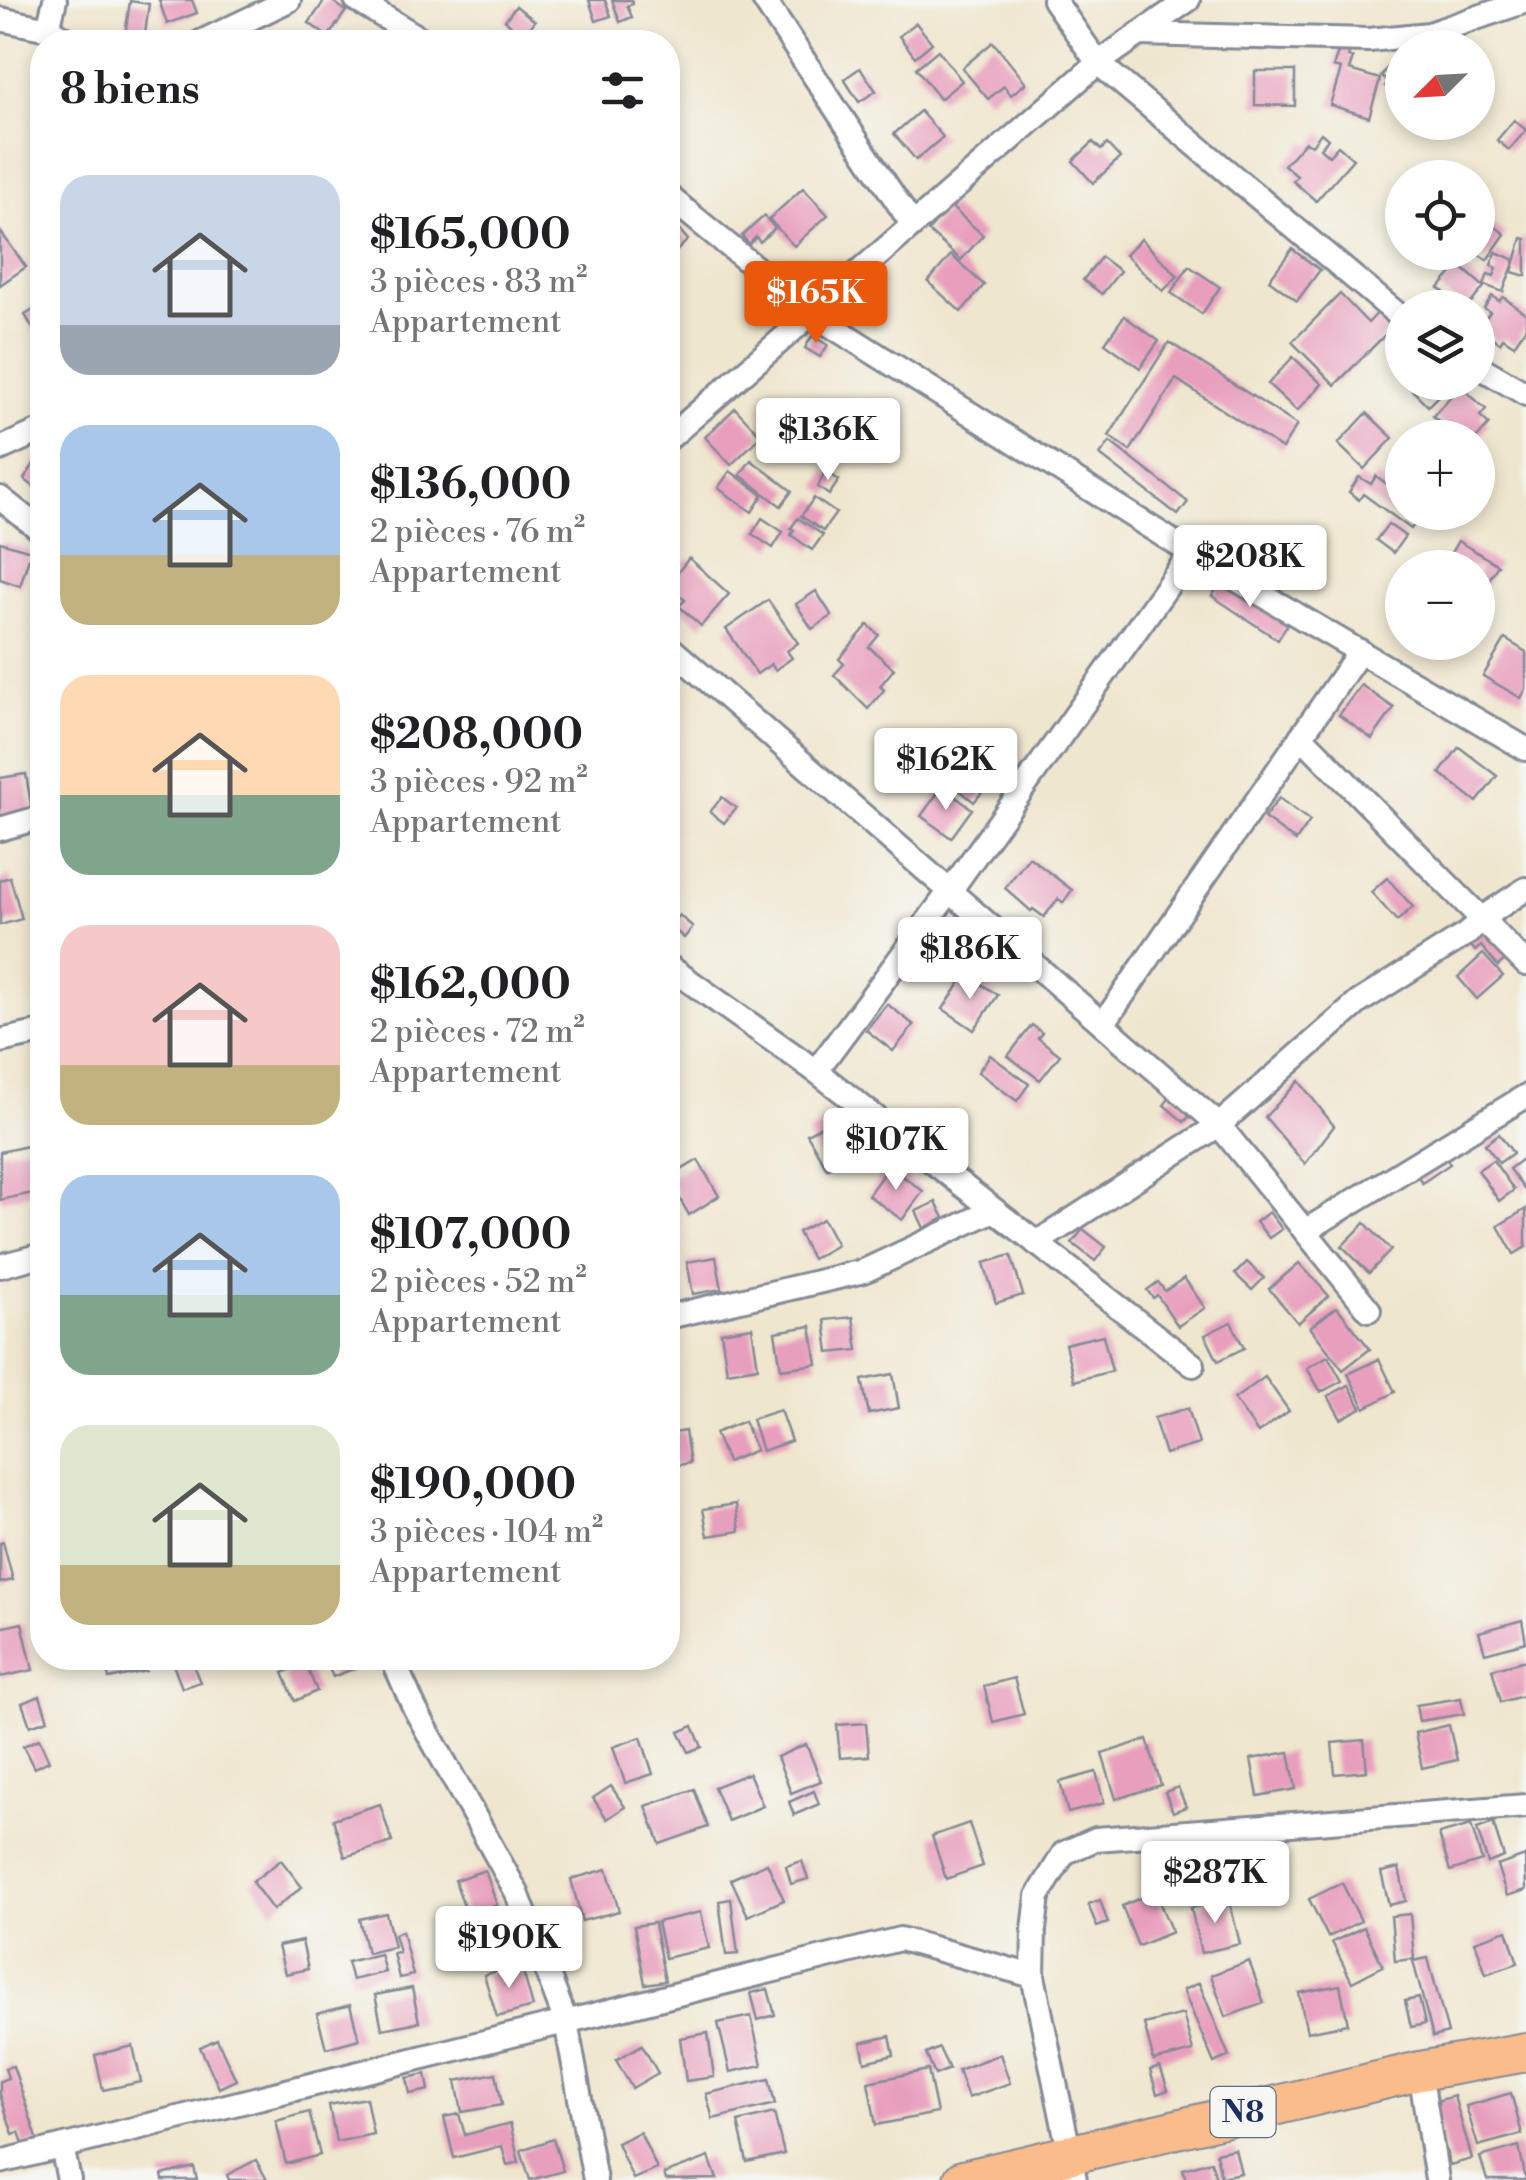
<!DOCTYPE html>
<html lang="fr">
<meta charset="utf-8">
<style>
body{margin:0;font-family:"Libre Bodoni",serif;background:#f6f6f6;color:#202124;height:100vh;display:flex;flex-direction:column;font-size:38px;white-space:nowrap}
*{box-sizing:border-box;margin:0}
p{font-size:32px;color:#757577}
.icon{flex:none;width:55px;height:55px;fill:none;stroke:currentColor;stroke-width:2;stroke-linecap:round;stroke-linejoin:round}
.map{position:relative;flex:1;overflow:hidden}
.drawer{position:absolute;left:30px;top:30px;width:650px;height:1640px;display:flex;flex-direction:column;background:#fff;border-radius:40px;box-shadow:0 5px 15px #0003}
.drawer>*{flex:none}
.needle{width:65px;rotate:246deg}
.fabs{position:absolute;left:1385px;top:30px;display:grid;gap:20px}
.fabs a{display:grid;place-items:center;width:110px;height:110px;border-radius:50%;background:#fff;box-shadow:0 5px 15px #0003;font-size:50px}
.price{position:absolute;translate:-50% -85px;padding:0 22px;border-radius:10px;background:#fff;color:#222;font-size:32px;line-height:65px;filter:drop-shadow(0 2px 5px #0008)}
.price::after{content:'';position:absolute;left:50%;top:60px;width:30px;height:22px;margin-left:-15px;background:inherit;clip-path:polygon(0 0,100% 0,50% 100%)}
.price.current{background:#ea580c;color:#fff}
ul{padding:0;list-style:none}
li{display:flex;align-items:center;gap:30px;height:250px;padding:0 30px}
li span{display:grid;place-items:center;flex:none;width:280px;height:200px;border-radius:30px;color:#555}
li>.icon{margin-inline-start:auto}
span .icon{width:120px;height:120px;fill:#fffc;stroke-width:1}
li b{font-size:42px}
h2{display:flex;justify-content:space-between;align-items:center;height:120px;padding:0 30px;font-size:42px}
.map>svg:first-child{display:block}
.building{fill:#e89ebd}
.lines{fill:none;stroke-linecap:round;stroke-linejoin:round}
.street-casing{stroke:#858a96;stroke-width:28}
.primary-casing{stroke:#858a96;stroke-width:42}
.street{stroke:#fff;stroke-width:22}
.primary{stroke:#f9bc8a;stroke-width:38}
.labels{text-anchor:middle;stroke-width:8;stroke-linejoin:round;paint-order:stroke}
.shield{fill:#f6f6f2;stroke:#5d6b8a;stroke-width:2.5}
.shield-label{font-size:30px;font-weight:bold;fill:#1b2f5e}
</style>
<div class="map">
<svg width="1526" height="2180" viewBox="0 0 1526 2180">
<rect width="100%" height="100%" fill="#f6f6f2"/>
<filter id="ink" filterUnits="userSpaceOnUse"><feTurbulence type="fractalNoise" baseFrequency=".01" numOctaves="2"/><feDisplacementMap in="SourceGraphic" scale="20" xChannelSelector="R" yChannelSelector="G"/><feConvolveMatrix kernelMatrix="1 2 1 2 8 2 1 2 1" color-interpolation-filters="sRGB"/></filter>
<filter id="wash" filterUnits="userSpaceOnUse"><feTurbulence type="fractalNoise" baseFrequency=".0048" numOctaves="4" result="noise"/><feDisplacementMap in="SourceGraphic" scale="40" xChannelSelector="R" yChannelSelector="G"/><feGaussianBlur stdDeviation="2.25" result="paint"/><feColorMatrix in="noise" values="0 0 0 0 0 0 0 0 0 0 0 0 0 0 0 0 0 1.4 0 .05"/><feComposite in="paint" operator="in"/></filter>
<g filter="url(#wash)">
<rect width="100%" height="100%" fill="#efe6ce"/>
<g id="blocks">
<!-- building -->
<g class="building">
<polygon points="159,0 192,0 197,13 167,24"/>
<polygon points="325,0 331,0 346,11 328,37 309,23"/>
<polygon points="589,0 605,0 611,16 596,21"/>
<polygon points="612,0 632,0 633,4 627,6 632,17 620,22"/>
<polygon points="130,1 149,4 144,42 124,42"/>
<polygon points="516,6 535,21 523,36 505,20"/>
<polygon points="916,23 932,43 915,57 899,36"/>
<polygon points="993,42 1026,83 1011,95 1004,86 988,99 962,68"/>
<polygon points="1340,46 1350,49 1348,57 1353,58 1349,70 1380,79 1369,117 1330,105 1341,69 1333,67"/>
<polygon points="938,50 962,81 940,99 916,68"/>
<polygon points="1397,55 1402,60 1402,80 1393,93 1385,86 1388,82 1381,76"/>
<polygon points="860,68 876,91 859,102 844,79"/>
<polygon points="1255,71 1295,71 1295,106 1255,105"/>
<polygon points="920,111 943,137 916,160 894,134"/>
<polygon points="1514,120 1526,130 1509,150 1497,140"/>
<polygon points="1321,133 1328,139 1320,148 1329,156 1338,146 1353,159 1316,201 1293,181 1297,176 1284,165 1305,142 1312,145"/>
<polygon points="1093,142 1101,150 1107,144 1120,158 1093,183 1073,161"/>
<polygon points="803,188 828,215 794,246 769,219"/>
<polygon points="950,206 983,235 961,260 928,231"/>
<polygon points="1478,214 1505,234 1487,260 1478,254"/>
<polygon points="764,216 775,228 760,242 756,237 749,244 742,236"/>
<polygon points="668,217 688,240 668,259"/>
<polygon points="0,231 26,267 0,285"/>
<polygon points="1522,238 1526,239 1526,276 1512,272"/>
<polygon points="1141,239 1178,276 1163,291 1125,255"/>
<polygon points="1292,249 1320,270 1297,301 1269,280"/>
<polygon points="1496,252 1515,260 1503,292 1484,285 1488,274 1494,276 1497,268 1491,265"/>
<polygon points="951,255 984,285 961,312 928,282"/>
<polygon points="1101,257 1120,271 1102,294 1083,280"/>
<polygon points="1459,265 1484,287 1467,308 1462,308 1439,288"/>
<polygon points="1189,266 1220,287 1202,314 1171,293"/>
<polygon points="1340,294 1368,323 1383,307 1398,322 1335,385 1292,342"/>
<polygon points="1492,296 1499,301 1503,297 1526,314 1526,327 1514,345 1503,338 1500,343 1479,328 1490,312 1484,308"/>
<polygon points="40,306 42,310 42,344 25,315"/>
<polygon points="1124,316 1159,341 1140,368 1105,343"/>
<polygon points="812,336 828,345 820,357 805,348"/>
<polygon points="1169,342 1297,425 1282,449 1176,379 1130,451 1109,436"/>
<polygon points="1293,357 1322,384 1297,411 1268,384"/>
<polygon points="1404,382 1452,382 1428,406"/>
<polygon points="1460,386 1486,409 1480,416 1489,424 1477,438 1457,438 1433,416"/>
<polygon points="735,408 761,436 731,465 705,437"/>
<polygon points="1367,413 1393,438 1364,469 1338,444"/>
<polygon points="1110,442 1188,502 1178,515 1100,455"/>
<polygon points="42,452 42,493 24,479"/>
<polygon points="751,460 792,491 781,506 740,475"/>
<polygon points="730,471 763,495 752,512 718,488"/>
<polygon points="825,471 839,480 829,495 818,487"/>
<polygon points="1376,476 1402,495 1402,512 1423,512 1411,529 1363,494 1359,500 1349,492 1359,477 1371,484"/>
<polygon points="814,498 836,513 823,531 801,516"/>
<polygon points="762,518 783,532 773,548 752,534"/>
<polygon points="798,518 823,535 812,550 791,535 794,530 791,528"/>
<polygon points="1388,524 1405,536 1393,553 1376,540"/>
<polygon points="1458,541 1498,565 1481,593 1478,591 1478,568 1442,568"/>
<polygon points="0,542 31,551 20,586 0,579"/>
<polygon points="689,558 729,594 701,626 679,606 685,600 668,585"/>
<polygon points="1222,580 1288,623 1278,640 1212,596"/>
<polygon points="816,591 832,616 812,629 796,604"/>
<polygon points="768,600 798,643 787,651 792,658 775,670 771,664 757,674 726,629"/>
<polygon points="868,625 879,635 869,647 894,669 880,686 884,690 868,709 834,675 844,664 839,659"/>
<polygon points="1505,639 1526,652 1526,689 1521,698 1483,676"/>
<polygon points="1361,685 1394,708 1372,739 1339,715"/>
<polygon points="1459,747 1497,776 1477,802 1440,773"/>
<polygon points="972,756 996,775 974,802 951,783"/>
<polygon points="26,774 32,811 0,816 0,778"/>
<polygon points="942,787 972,809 951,838 921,816"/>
<polygon points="722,797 736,808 724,823 710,812"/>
<polygon points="1279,798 1310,821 1296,841 1264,818"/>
<polygon points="1029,857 1072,890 1063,903 1058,899 1044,917 1033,909 1031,911 1005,888"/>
<polygon points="10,877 22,919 0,925 0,880"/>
<polygon points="1387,878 1413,907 1397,921 1371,892"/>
<polygon points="679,915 693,927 684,938 670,926"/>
<polygon points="1486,924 1512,954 1498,966 1481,946 1475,951 1467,941"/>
<polygon points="1483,954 1503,976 1477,999 1458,977"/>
<polygon points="966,974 998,995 974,1030 943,1009"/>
<polygon points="887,1004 914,1025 893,1051 866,1030"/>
<polygon points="1032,1025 1042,1033 1038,1038 1060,1055 1040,1080 1008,1056"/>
<polygon points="990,1055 1029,1084 1017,1101 978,1072"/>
<polygon points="1299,1081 1334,1126 1305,1164 1265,1117"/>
<polygon points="1173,1094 1194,1112 1184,1122 1164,1105"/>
<polygon points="839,1116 859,1151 827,1169 807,1134"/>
<polygon points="1499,1134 1513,1153 1499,1163 1485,1144"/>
<polygon points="32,1145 42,1191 0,1200 0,1152"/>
<polygon points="1441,1151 1450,1164 1422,1183 1413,1169"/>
<polygon points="1526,1156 1526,1192 1509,1169"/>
<polygon points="698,1160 719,1196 689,1215 668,1178"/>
<polygon points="1493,1160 1514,1190 1499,1201 1478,1170"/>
<polygon points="889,1166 923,1191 902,1220 868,1195"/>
<polygon points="936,1202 944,1218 924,1228 916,1211"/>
<polygon points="1526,1209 1526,1247 1514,1254 1498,1226"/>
<polygon points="1269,1212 1282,1229 1269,1238 1256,1222"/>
<polygon points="823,1219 837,1245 812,1259 798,1232"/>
<polygon points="1365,1223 1391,1250 1369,1273 1342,1246"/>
<polygon points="1083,1229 1106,1247 1095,1261 1072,1243"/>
<polygon points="1011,1255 1023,1295 996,1303 984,1263"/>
<polygon points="716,1257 722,1289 693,1294 687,1262"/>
<polygon points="1247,1262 1264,1278 1252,1290 1235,1274"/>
<polygon points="1299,1263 1329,1296 1298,1323 1269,1289"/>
<polygon points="1184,1278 1205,1308 1178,1326 1157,1295 1153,1298 1147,1290 1158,1282 1165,1291"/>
<polygon points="1337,1307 1370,1349 1343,1370 1310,1327"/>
<polygon points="853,1317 858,1350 829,1353 825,1320"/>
<polygon points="1231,1322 1244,1348 1218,1361 1205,1335"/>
<polygon points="811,1326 817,1364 781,1369 775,1332"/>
<polygon points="752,1327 758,1367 727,1372 721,1332"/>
<polygon points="1103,1335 1112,1371 1074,1381 1065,1344"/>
<polygon points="1328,1356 1342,1381 1321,1392 1307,1368"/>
<polygon points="1379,1359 1395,1392 1365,1408 1348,1374"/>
<polygon points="893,1374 899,1408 869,1414 862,1380"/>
<polygon points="1265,1377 1289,1411 1258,1433 1234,1399"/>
<polygon points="1349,1385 1361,1408 1341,1419 1328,1396"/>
<polygon points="1188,1408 1199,1444 1165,1454 1154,1418"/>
<polygon points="780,1410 791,1441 762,1451 752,1419"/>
<polygon points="744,1421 756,1450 727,1462 715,1433"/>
<polygon points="685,1431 690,1463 668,1467 668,1434"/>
<polygon points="736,1504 740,1531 708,1536 703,1509"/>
<polygon points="3,1542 13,1580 0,1583 0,1543"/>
<polygon points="1522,1620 1526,1642 1485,1653 1479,1632"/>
<polygon points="22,1623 33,1670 0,1677 0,1628"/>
<polygon points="104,1658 143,1658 146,1671 109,1679"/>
<polygon points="182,1658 190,1658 200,1682 182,1688 172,1662"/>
<polygon points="324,1658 354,1658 358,1667 333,1677"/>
<polygon points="1526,1660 1526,1695 1501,1702 1492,1669"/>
<polygon points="305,1663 317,1691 295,1701 283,1673"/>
<polygon points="1014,1678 1024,1714 993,1722 984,1686"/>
<polygon points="40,1696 48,1720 30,1726 22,1703"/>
<polygon points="1461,1698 1464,1714 1419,1721 1416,1705"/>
<polygon points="866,1723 869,1756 840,1758 837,1725"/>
<polygon points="1449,1725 1457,1760 1422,1768 1415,1733"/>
<polygon points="693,1726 702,1747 689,1752 679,1732"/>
<polygon points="641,1737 653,1774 625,1783 613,1747"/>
<polygon points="39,1739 49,1761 34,1768 23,1746"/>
<polygon points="1147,1739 1161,1785 1116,1799 1102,1754"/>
<polygon points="1364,1740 1367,1771 1335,1774 1332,1743"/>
<polygon points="806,1744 821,1781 791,1793 777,1757"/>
<polygon points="1289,1752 1296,1789 1258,1796 1251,1759"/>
<polygon points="1096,1772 1104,1803 1068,1813 1060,1782"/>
<polygon points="749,1773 763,1806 728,1821 714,1787"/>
<polygon points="611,1786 625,1807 607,1819 593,1798"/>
<polygon points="1178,1787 1186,1807 1173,1812 1165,1792"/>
<polygon points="694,1789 708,1827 660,1844 646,1806"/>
<polygon points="814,1791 819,1804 794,1815 789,1802"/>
<polygon points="380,1804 392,1842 345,1857 333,1819"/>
<polygon points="969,1823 983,1866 946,1879 932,1836"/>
<polygon points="1493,1823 1504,1857 1488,1863 1477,1829"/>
<polygon points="1471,1825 1482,1861 1450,1871 1439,1834"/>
<polygon points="1525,1856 1526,1890 1507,1896 1497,1866"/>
<polygon points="281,1860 302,1887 273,1910 252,1882"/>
<polygon points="802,1861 808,1879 791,1884 786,1866"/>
<polygon points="767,1863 784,1900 748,1916 731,1879"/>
<polygon points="1399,1868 1406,1901 1389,1905 1381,1872"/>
<polygon points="607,1869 619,1911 582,1921 571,1879"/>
<polygon points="485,1870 497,1905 467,1916 455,1880"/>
<polygon points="1342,1883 1361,1921 1328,1937 1309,1899"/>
<polygon points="1155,1892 1172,1932 1138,1946 1122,1906"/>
<polygon points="731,1899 738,1954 726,1955 719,1901"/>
<polygon points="1229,1899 1240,1944 1201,1953 1191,1908"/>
<polygon points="1100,1900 1108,1923 1097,1927 1088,1904"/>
<polygon points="701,1912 709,1948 665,1958 657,1922"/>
<polygon points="386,1913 394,1947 367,1953 359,1919"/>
<polygon points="1410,1914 1414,1959 1395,1961 1391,1916"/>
<polygon points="520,1921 526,1938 502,1945 497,1929"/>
<polygon points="654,1923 665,1981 645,1984 634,1926"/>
<polygon points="1364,1927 1383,1966 1352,1982 1332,1942"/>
<polygon points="1507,1930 1518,1963 1486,1974 1475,1941"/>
<polygon points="402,1931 413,1975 399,1978 393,1953 399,1952 394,1934"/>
<polygon points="466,1937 470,1954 437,1961 433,1944"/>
<polygon points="302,1941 308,1969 285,1974 278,1946"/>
<polygon points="380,1954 385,1972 352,1980 347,1962"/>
<polygon points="1428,1958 1448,2033 1433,2037 1413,1961"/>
<polygon points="1249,1961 1264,2003 1226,2017 1211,1975"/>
<polygon points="521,1964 533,2007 497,2017 484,1975"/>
<polygon points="1199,1983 1229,2056 1214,2063 1183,1990"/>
<polygon points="1340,1985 1348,2024 1307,2032 1299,1993"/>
<polygon points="412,1988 419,2022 382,2029 375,1995"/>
<polygon points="768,1989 775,2015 758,2020 751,1993"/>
<polygon points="1419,1998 1425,2024 1411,2027 1405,2001"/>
<polygon points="350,2005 359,2039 326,2048 317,2014"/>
<polygon points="1183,2014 1193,2051 1154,2061 1144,2024"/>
<polygon points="751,2016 762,2065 730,2072 718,2023"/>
<polygon points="708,2033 714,2077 686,2081 680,2038"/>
<polygon points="890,2036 894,2055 865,2062 861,2043"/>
<polygon points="217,2039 236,2080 219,2088 200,2047"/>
<polygon points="642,2045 658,2073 632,2088 616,2060"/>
<polygon points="133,2046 141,2082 103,2090 95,2055"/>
<polygon points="939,2048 949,2069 935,2075 926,2054"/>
<polygon points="1000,2054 1010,2083 968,2098 958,2070"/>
<polygon points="13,2066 38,2141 24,2146 19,2132 13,2134 0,2095 0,2081 8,2078 5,2068"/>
<polygon points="1160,2067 1168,2090 1157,2094 1150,2070"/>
<polygon points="928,2070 937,2113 876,2125 868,2082"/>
<polygon points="496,2073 502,2105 462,2112 456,2081"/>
<polygon points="426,2074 429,2090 410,2094 407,2078"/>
<polygon points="769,2079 775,2104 713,2119 706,2094"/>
<polygon points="1511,2093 1522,2134 1478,2146 1466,2106"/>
<polygon points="1454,2096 1472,2159 1450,2165 1433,2102"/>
<polygon points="366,2098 373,2134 336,2142 329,2105"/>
<polygon points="309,2112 320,2155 286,2164 276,2121"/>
<polygon points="774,2113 784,2154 747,2162 738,2122"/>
<polygon points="459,2114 465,2135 510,2123 519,2162 507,2165 502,2146 454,2158 444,2117"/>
<polygon points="640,2132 657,2169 633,2179 617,2143"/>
<polygon points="553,2139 563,2171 530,2180 521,2150"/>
<polygon points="1519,2146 1526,2180 1487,2180 1480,2157"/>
<polygon points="1235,2149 1241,2173 1221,2177 1216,2153"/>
<polygon points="709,2157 717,2179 666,2180 664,2174"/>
<polygon points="256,2160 267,2180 229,2180 227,2175"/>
<polygon points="1211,2161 1216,2178 1186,2180 1183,2169"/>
<polygon points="194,2167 197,2180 163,2180 162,2175"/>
</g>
</g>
</g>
<g filter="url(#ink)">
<use href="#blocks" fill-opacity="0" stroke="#858a96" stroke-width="2.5"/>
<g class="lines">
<!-- street casing -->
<g class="street-casing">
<g id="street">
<polyline points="356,0 426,42"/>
<polyline points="764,0 912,224"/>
<polyline points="1054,0 1098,63 1402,318"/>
<polyline points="0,19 48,29 72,42"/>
<polyline points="48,29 55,0"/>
<polyline points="1139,34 1369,40 1429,34 1526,1"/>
<polyline points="201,42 289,0"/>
<polyline points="668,196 811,313 1191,553 1526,749"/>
<polyline points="1478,366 1526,394"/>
<polyline points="668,439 1098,63 1188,0"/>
<polyline points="0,449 42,430"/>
<polyline points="0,498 42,531"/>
<polyline points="668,646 1219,1125 1369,1310"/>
<polyline points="1301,736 1526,964"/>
<polyline points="0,829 42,817"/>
<polyline points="668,966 816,1071 1193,1365"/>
<polyline points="1103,1024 1360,651"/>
<polyline points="0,1041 42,1032"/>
<polyline points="816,1071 950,891 1191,553"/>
<polyline points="1305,1231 1526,1096"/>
<polyline points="1036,1243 1219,1125 1359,1002 1468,933 1482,918 1526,889"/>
<polyline points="0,1266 42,1255"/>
<polyline points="668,1317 864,1271 994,1210"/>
<polyline points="392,1658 415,1709 517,1893 566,2022 595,2180"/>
<polyline points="1420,2071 1437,2180"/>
<polyline points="62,2147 69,2180"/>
<polyline points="0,2162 900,1939 1033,1976"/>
<polyline points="1075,2180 1033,1976 1034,1930 1038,1896 1064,1853 1096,1839 1526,1806"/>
</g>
</g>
<!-- primary casing -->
<g class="primary-casing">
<polyline id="primary" points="963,2180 1420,2071 1526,2052"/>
</g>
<!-- street -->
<use href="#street" class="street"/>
<!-- primary -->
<use href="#primary" class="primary"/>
</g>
</g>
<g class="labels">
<!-- shield labels -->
<rect class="shield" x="1210.5" y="2087" width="65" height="50" rx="8"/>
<g class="shield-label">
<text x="1243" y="2122">N8</text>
</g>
</g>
</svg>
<div class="fabs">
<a><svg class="needle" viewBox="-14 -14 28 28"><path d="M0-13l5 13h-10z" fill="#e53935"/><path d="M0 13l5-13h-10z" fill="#757577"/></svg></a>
<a><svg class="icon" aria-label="locate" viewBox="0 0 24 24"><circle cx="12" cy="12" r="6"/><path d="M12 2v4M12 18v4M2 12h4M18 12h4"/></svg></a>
<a><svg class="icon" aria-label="layers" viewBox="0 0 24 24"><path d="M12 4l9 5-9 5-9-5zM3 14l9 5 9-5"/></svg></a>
<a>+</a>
<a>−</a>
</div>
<b class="price current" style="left:816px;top:346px">$165K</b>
<b class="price" style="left:828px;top:483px">$136K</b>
<b class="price" style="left:1250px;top:610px">$208K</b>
<b class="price" style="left:946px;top:813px">$162K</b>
<b class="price" style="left:970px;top:1002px">$186K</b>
<b class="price" style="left:896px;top:1193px">$107K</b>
<b class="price" style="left:1215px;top:1926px">$287K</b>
<b class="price" style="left:509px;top:1991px">$190K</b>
<section class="drawer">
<h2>8 biens<svg class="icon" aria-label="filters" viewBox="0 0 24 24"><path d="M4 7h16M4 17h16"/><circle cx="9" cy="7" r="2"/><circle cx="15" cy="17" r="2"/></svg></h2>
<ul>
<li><span style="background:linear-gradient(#c9d6e8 75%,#9aa5b1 0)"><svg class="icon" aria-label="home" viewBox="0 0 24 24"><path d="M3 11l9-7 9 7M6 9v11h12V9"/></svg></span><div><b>$165,000</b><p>3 pièces · 83 m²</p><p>Appartement</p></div></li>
<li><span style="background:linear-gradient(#a9c7e8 65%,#c2b280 0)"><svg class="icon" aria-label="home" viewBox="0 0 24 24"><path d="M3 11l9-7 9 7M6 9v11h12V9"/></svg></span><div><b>$136,000</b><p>2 pièces · 76 m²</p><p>Appartement</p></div></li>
<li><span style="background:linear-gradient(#ffd9b3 60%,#7fa58c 0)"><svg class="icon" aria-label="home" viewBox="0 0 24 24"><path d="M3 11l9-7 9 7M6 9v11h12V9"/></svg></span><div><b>$208,000</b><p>3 pièces · 92 m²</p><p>Appartement</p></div></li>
<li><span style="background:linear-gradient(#f6c9c9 70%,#c2b280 0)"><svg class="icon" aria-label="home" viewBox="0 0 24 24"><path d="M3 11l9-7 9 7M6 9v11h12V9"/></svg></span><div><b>$162,000</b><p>2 pièces · 72 m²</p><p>Appartement</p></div></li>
<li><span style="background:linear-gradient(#a9c7e8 60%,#7fa58c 0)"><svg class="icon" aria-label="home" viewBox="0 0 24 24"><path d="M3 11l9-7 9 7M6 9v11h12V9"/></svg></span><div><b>$107,000</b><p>2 pièces · 52 m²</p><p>Appartement</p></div></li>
<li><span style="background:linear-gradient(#dfe7d0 70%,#c2b280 0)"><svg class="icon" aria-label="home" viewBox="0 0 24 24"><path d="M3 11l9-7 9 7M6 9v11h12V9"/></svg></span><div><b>$190,000</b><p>3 pièces · 104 m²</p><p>Appartement</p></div></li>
</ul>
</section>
</div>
